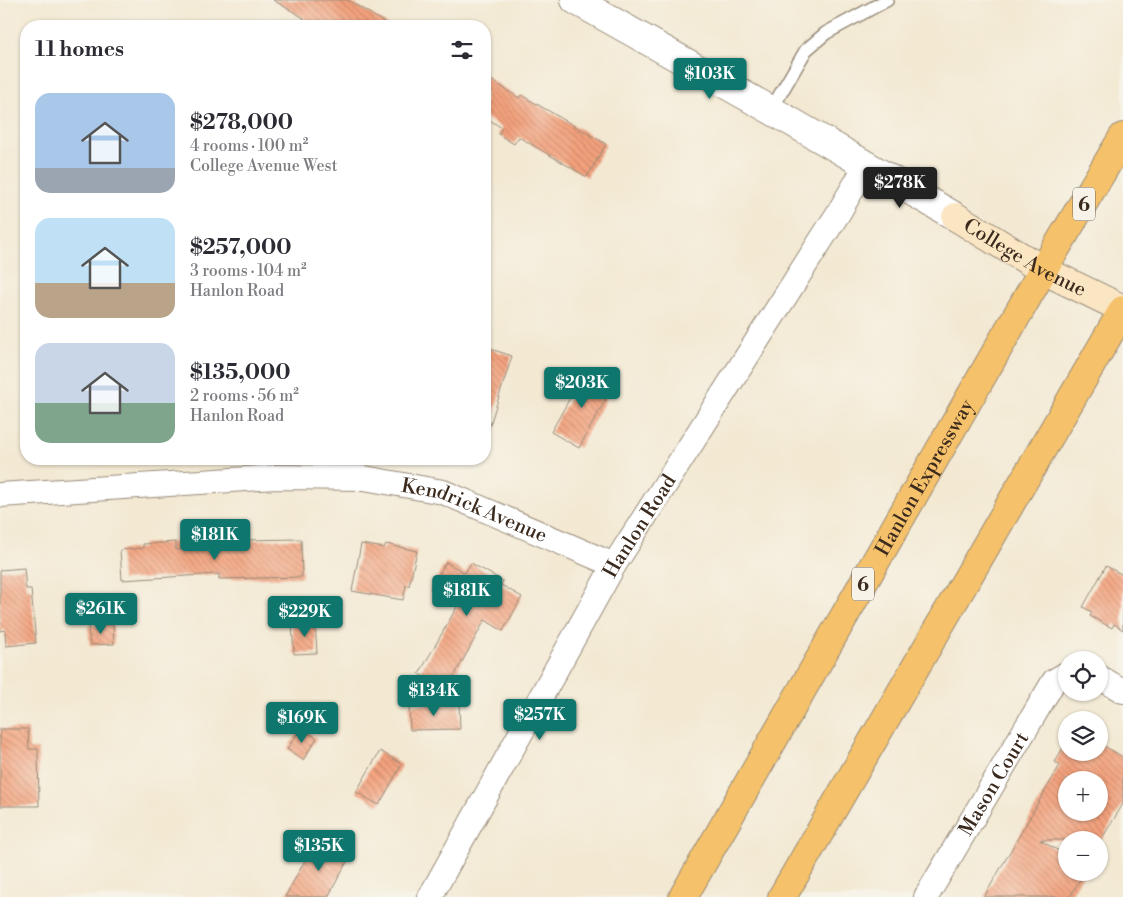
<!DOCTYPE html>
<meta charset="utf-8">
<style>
body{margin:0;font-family:"Libre Bodoni",serif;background:#f2f2f3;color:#2b2b33;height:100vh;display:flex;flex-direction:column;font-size:19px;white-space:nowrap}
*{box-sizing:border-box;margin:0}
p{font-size:16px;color:#7c7c81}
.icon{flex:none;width:28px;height:28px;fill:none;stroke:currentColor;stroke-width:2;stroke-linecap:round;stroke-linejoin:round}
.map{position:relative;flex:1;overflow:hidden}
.sheet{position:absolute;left:20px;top:20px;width:471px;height:445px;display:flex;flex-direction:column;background:#fff;border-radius:20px;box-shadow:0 1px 4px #0004}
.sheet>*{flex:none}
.buttons{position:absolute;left:1058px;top:651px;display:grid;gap:10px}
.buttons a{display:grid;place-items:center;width:50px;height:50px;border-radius:50%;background:#fff;box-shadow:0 1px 4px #0004;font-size:25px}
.price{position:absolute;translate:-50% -42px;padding:0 11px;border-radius:5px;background:#0f766e;color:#fff;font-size:16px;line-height:32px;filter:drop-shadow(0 1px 2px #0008)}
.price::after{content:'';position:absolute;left:50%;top:30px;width:15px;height:11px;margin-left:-8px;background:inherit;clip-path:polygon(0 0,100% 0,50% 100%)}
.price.on{background:#222;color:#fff}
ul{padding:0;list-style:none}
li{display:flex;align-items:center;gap:15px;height:125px;padding:0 15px}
li span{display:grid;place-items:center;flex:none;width:140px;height:100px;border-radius:15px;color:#555}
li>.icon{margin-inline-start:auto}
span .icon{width:60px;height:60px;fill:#fffc;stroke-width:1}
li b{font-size:21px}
h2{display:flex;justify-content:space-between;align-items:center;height:60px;padding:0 15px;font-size:21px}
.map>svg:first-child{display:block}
.building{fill:url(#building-back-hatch);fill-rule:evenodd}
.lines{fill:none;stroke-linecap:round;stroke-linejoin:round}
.service-casing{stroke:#978a78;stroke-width:15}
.minor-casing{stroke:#978a78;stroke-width:26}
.tertiary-casing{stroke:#978a78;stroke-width:30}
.secondary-casing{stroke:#978a78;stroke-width:30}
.trunk-casing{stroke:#978a78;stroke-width:30}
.service{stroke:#fff;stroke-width:12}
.minor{stroke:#fff;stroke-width:24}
.tertiary{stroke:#fff;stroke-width:28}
.secondary{stroke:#fbe6c4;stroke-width:28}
.trunk{stroke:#f5c16b;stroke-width:28}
.labels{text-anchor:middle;stroke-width:4;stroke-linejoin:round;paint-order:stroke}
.shield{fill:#f7f3e8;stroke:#73665b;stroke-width:1}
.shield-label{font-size:19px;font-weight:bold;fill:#3b2a1e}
.street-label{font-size:20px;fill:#3b2a1e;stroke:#f7f3e8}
</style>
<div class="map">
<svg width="1123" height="897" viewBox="0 0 1123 897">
<defs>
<pattern id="building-back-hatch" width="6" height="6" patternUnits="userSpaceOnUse" patternTransform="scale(1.25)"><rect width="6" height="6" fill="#f4a27d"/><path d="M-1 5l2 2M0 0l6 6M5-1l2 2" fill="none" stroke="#c78466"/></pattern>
</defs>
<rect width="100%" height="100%" fill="#f7f3e8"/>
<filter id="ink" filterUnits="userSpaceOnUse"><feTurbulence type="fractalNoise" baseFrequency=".02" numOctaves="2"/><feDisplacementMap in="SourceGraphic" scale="10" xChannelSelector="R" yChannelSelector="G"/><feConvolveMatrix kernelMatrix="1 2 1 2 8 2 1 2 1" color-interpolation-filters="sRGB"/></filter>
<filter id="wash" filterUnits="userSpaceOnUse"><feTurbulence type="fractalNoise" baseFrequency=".0096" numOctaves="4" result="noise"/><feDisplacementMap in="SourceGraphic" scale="20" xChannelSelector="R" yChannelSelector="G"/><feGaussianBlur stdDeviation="1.12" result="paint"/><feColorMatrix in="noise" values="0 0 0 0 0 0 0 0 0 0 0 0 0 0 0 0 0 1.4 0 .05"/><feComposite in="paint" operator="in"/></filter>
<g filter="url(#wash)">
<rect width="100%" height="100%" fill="#f3e9d3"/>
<g id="blocks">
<!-- building -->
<g class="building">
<polygon points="273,0 348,0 390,26 299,26 304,18"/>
<polygon points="485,76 519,98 521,95 606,144 587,177 519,137 514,144 498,134 502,128 485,117"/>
<polygon points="485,347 512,356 489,428 485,427"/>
<polygon points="585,371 613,386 579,448 551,432"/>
<polygon points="301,539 302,577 219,579 219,574 122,580 120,550 143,548 143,544 176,542 176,550 243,545 243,540"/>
<polygon points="361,544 384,548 386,544 417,551 409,586 406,585 403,600 352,591"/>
<polygon points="446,562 465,573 471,563 503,581 501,585 522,597 503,631 485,620 447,689 419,674 458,605 430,589"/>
<polygon points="1106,566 1123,575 1123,630 1114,624 1112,628 1090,616 1092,612 1083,607"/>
<polygon points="24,568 26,589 31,589 36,643 6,646 5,630 0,631 0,570"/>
<polygon points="315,622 317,653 294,654 292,624"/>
<polygon points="113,624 114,644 90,645 88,626"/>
<polygon points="459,704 460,729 410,730 409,705"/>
<polygon points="301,728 317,738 303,760 287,749"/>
<polygon points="0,729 28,729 29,749 38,749 39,806 0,806"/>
<path d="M1066 742V752H1099V743L1123 757V804L1101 840H1040L1066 855V872H1084L1070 897H984L1060 765 1055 762ZM1066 780H1099V812H1066Z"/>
<polygon points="380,751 402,764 379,805 356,792"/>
<polygon points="317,838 350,856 328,897 285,897"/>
</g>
</g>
</g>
<g filter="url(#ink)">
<use href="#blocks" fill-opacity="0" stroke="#978a78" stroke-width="1"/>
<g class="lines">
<!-- service casing -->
<g class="service-casing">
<polyline id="service" points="771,110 806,50 826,33 887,0"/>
</g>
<!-- minor casing -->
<g class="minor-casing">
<g id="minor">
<path id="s1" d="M0 495 276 477 364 478 443 492 614 565"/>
<polyline points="1099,677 1123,691"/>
<path id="s2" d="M430 897 614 565 839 212 867 164"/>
<path id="s3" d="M926 897 1054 681 1066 674"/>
</g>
</g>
<!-- tertiary casing -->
<g class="tertiary-casing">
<polyline id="tertiary" points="575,0 771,110 956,217"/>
</g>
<!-- secondary casing -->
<g class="secondary-casing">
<g id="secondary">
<path id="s4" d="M956 217 1043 270 1123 309"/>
</g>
</g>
<!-- trunk casing -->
<g class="trunk-casing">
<g id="trunk">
<path id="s5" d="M683 897 1043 270 1123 137"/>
<polyline points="782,897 1123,310"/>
</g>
</g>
<!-- service -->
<use href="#service" class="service"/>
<!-- minor -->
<use href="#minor" class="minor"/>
<!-- tertiary -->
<use href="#tertiary" class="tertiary"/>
<!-- secondary -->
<use href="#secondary" class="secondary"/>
<!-- trunk -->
<use href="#trunk" class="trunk"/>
</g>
</g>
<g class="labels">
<!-- shield labels -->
<g class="shield">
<rect x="1073" y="187.5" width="22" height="33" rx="4"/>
<rect x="852" y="567.5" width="22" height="33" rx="4"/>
</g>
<g class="shield-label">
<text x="1084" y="211">6</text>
<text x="863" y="591">6</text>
</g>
<!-- street labels -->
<g class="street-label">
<text dy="7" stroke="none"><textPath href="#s4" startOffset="80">College Avenue</textPath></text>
<text dy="7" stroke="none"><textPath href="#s5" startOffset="484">Hanlon Expressway</textPath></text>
<text dy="7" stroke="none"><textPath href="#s1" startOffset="480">Kendrick Avenue</textPath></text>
<text dy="7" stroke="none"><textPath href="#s2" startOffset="426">Hanlon Road</textPath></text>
<text dy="7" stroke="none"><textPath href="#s3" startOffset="132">Mason Court</textPath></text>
</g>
</g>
</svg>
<div class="buttons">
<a><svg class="icon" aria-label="locate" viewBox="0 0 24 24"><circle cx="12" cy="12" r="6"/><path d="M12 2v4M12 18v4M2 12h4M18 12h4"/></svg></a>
<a><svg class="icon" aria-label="layers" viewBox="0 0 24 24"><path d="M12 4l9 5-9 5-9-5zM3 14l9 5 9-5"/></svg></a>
<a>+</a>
<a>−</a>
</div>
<b class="price" style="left:710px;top:100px">$103K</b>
<b class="price on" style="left:900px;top:209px">$278K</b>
<b class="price" style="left:582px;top:409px">$203K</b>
<b class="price" style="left:215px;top:561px">$181K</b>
<b class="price" style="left:467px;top:617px">$181K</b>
<b class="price" style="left:101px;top:635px">$261K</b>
<b class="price" style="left:305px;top:638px">$229K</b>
<b class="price" style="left:434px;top:717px">$134K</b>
<b class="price" style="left:540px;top:741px">$257K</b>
<b class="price" style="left:302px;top:744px">$169K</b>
<b class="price" style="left:319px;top:872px">$135K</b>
<section class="sheet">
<h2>11 homes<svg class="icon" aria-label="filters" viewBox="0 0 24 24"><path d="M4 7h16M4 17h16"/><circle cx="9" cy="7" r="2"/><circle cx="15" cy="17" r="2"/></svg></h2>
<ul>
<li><span style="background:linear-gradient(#a9c7e8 75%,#9aa5b1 0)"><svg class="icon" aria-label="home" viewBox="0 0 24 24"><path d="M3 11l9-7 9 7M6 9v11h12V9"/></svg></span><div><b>$278,000</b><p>4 rooms · 100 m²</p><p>College Avenue West</p></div></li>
<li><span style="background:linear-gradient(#bfe0f5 65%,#b9a48a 0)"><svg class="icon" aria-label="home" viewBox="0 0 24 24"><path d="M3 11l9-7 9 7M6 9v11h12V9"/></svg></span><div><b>$257,000</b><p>3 rooms · 104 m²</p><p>Hanlon Road</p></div></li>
<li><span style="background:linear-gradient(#c9d6e8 60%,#7fa58c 0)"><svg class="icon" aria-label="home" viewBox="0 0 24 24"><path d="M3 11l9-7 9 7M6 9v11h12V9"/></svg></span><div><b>$135,000</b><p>2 rooms · 56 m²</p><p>Hanlon Road</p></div></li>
</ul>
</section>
</div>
